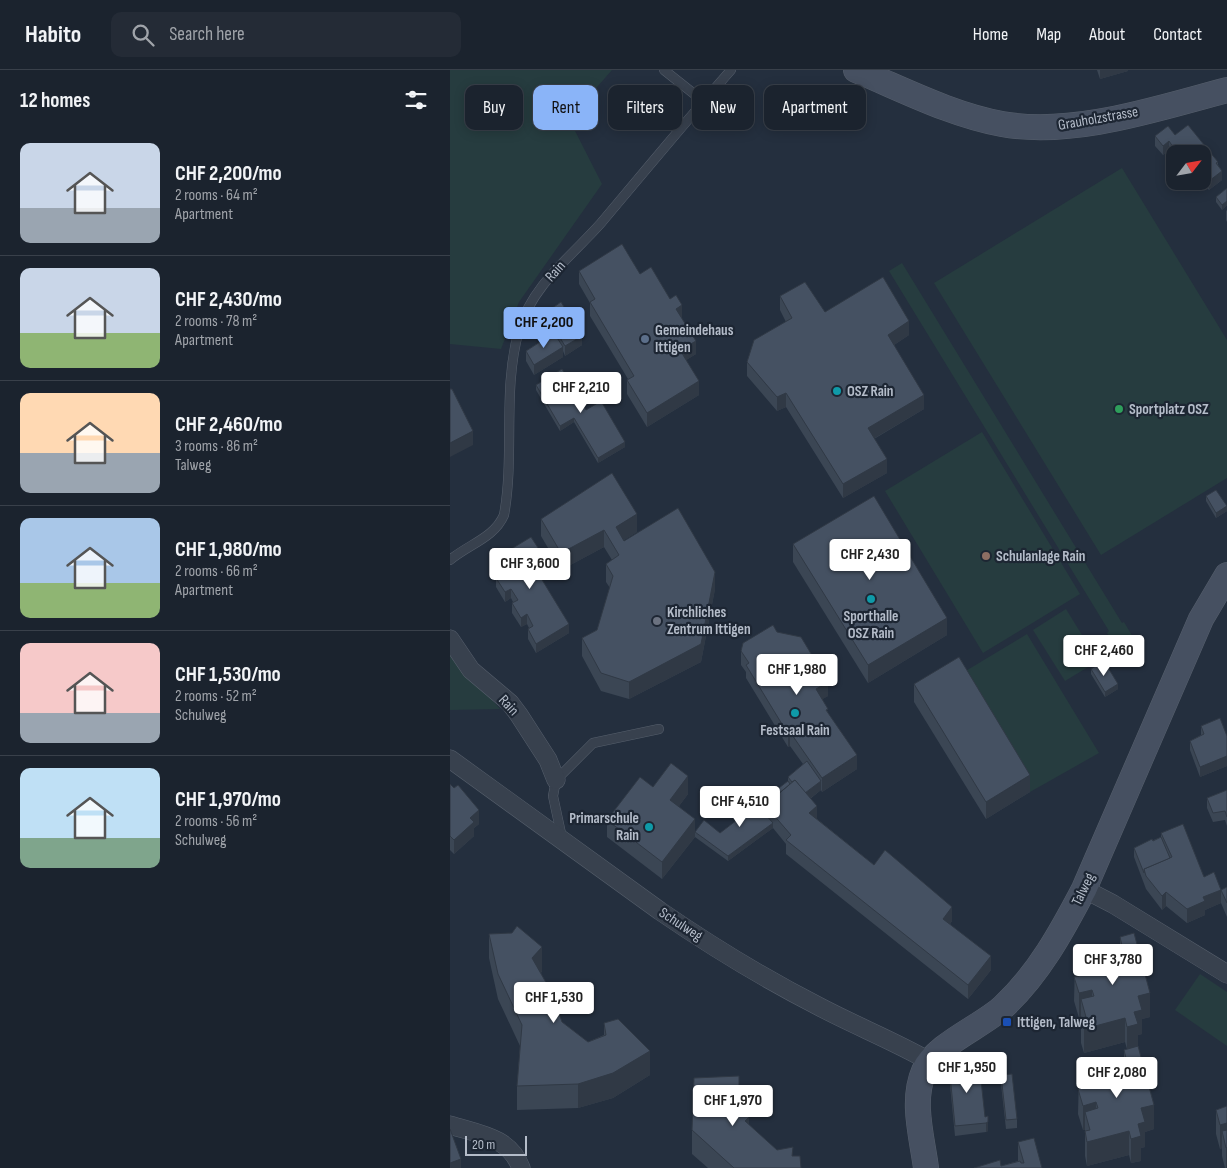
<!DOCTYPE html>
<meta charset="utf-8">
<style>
body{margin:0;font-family:"Sofia Sans Condensed",sans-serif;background:#242b36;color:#f1f3f6;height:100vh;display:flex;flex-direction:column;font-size:19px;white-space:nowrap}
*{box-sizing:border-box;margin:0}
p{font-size:16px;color:#a0a4aa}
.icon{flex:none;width:28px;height:28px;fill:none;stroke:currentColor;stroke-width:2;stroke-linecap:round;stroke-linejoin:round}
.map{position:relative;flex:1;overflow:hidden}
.details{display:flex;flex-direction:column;background:#1b232e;width:450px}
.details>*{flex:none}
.top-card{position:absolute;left:15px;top:15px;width:475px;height:45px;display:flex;gap:10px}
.needle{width:32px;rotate:59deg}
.tools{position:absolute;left:716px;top:75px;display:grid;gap:10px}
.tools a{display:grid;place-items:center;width:45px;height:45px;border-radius:10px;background:#1b232e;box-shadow:0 2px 12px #0003,0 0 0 1px #39404a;font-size:25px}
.scale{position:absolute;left:15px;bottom:12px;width:62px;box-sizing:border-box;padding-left:5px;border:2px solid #b4bcc9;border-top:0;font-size:14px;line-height:18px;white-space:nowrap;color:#b4bcc9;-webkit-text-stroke:4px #1d2633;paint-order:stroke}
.price{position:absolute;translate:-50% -42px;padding:0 11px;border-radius:5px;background:#fff;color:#222;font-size:16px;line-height:32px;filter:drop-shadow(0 1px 2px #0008)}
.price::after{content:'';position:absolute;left:50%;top:30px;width:15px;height:11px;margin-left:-8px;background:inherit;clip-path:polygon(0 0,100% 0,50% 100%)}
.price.current{background:#8ab4f8;color:#111}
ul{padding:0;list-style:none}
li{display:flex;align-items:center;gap:15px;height:125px;padding:0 20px}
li+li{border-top:1px solid #39404a}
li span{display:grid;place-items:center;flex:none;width:140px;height:100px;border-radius:10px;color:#555}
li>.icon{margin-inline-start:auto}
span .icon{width:60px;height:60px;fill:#fffc;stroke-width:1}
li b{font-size:21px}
h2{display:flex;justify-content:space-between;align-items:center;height:60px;padding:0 20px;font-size:21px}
.tag{padding:0 18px;border-radius:10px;background:#1b232e;box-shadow:0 2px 12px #0003,0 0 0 1px #39404a;font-size:18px;line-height:45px}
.tag.current{background:#8ab4f8;color:#111}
header{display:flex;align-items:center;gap:30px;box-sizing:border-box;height:70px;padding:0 25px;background:#1b232e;border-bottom:1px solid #39404a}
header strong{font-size:24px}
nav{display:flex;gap:28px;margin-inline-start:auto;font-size:18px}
.search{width:350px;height:45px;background:#242b36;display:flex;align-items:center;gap:12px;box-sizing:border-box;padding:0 18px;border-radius:10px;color:#a0a4aa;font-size:19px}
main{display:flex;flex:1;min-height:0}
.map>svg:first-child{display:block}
.green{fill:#263c3f}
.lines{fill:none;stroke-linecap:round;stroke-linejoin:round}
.lane-casing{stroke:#565f6c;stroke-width:10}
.street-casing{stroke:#565f6c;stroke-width:19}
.secondary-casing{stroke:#565f6c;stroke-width:26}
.lane{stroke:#38414e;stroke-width:9}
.street{stroke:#38414e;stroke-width:18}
.secondary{stroke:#465061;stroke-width:25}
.wall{fill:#3b4654}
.shaded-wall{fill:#303945}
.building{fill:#455162;stroke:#303945}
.service-dot{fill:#5c6f8a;stroke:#1d2633;stroke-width:2}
.culture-dot{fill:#0f9aa8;stroke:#1d2633;stroke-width:2}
.leisure-dot{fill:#2e9e5b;stroke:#1d2633;stroke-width:2}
.education-dot{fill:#8d6e63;stroke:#1d2633;stroke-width:2}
.worship-dot{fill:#6b7280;stroke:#1d2633;stroke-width:2}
.transit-dot{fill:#1a4fb4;stroke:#1d2633;stroke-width:2}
.labels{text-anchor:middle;stroke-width:4.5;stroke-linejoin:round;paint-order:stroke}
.street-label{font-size:15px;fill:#b4bcc9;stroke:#1d2633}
.poi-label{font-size:15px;font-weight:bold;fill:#b4bcc9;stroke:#1d2633;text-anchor:start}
</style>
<header>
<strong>Habito</strong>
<div class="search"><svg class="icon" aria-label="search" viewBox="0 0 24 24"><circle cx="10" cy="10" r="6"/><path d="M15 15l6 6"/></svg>Search here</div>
<nav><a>Home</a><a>Map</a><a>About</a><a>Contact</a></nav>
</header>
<main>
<section class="details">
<h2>12 homes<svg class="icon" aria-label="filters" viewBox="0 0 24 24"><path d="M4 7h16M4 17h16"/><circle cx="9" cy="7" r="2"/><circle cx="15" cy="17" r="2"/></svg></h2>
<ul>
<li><span style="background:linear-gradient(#c9d6e8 65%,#9aa5b1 0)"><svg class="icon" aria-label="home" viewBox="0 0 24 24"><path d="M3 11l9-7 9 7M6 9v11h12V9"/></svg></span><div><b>CHF 2,200/mo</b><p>2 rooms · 64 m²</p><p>Apartment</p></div></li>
<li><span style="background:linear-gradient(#c9d6e8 65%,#8fb573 0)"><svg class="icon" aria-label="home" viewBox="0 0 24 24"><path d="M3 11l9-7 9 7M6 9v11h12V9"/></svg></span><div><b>CHF 2,430/mo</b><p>2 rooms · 78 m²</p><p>Apartment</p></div></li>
<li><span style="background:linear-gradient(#ffd9b3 60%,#9aa5b1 0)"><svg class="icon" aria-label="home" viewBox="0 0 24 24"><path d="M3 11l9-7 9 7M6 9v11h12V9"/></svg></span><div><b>CHF 2,460/mo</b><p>3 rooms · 86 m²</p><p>Talweg</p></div></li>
<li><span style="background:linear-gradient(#a9c7e8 65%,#8fb573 0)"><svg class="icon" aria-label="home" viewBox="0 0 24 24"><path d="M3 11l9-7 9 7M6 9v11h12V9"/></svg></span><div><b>CHF 1,980/mo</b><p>2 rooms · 66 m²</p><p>Apartment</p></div></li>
<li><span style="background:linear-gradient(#f6c9c9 70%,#9aa5b1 0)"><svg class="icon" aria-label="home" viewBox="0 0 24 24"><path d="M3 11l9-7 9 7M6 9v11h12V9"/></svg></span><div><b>CHF 1,530/mo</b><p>2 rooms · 52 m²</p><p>Schulweg</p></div></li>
<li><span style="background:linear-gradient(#bfe0f5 70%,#7fa58c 0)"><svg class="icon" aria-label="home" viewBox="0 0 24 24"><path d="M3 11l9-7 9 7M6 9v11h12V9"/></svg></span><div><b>CHF 1,970/mo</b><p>2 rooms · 56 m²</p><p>Schulweg</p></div></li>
</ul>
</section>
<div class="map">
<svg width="777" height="1098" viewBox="0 0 777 1098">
<rect width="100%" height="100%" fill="#242f3e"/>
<!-- green -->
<g class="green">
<polygon points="0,0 162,0 119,49 152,114 69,232 51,279 0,274"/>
<polygon points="672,98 777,270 777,408 651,485 484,213"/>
<polygon points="452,193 672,553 674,552 690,579 673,589 657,563 659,561 439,201"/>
<polygon points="532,362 630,524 533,583 435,421"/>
<polygon points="616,539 648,591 615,611 583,560"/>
<polygon points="577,564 649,683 580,722 509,605"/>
<polygon points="0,583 50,639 0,640"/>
<polygon points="750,904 777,922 777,976 725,940"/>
</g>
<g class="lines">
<!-- lane casing -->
<g class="lane-casing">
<g id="lane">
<polyline points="214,0 253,31"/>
<path d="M0 490C19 474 44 468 54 445 65 384 52 320 69 260 83 214 121 187 151 153 194 102 237 50 281 0"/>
<polyline points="112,768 103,726 106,710 143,673 209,659"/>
</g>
</g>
<!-- street casing -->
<g class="street-casing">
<g id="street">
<polyline points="0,569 21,600 60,633 69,645 98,690 106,710"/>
<path d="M0 689 210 841C261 876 315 909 370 937 406 956 444 971 479 991"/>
<polyline points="634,819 663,834 777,904"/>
<path d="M0 1055C29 1064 60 1067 71 1098"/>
</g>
</g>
<!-- secondary casing -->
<g class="secondary-casing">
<g id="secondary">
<path d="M406 0C454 20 502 45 552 54 624 67 708 38 777 20"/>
<path d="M476 1098C472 1067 461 1031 474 1001 485 975 531 957 553 937 588 905 612 861 634 819L751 549 777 505"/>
</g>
</g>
<!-- lane -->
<use href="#lane" class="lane"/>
<!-- street -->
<use href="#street" class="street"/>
<!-- secondary -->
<use href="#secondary" class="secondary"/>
</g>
<!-- wall -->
<g class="wall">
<polygon points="647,0 678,0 678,1 650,9"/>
<polygon points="738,55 768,92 768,95 772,101 772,110 759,120 753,113 747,118 742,111 752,111 752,84 725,84 725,89 719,81 713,85 705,76 705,66 718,56 725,65"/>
<polygon points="777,118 777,135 772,140 766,132 766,127"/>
<polygon points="777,140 777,152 776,150 776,141"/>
<polygon points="129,201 190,204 232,249 246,284 236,290 249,325 197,357 177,324 177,310 178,309 140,246 140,233 129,214"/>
<polygon points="330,226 375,242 459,265 444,275 474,339 424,369 437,403 393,428 336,337 327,341 297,306 297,292 336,252 330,240"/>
<polygon points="95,243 132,275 115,286 113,281 113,287 84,305 76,291 76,281 102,264 95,252"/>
<polygon points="86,315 136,340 175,377 148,393 124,352 110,361 86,320"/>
<polygon points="756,426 777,441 766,448 756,431"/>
<polygon points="91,449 187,462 174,470 174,471 265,519 251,592 179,629 151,621 132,586 132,568 147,560 160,518 156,512 156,494 162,490 154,477 111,500 91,466"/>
<polygon points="343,474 497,565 418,613 343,492"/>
<polygon points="43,490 92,493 84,497 119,563 86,583 78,569 78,559 79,558 77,554 71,557 62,543 62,533 63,532 61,528 55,532 46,517 46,508 48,507 43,499"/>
<polygon points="327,562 378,626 372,629 378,643 407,699 372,722 371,720 360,729 367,749 424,795 502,851 500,854 541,900 518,929 336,784 336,774 323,758 278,791 245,767 212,809 157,767 157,750 203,717 238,724 229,736 245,762 270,763 338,711 338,707 353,694 340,676 338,677 296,608 296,602 291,595 291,581"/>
<polygon points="641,599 668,619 655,627 641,604"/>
<polygon points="464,614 580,722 536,749 464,632"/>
<polygon points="751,656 777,666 777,696 750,707 740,680 740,671 751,665"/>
<polygon points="0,714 29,754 24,758 24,766 4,784 0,780"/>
<polygon points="777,720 777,756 775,750 763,752 757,738 757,728"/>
<polygon points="711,763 754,807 771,820 777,817 777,847 771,833 755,840 755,845 737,853 716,836 712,840 696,819 684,787 684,778 711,767"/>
<polygon points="39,864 92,901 91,903 112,952 138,972 154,965 154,953 200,1005 163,1028 128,1038 67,1040 67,1016 70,976 48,929 39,888"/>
<polygon points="670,867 700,947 692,949 692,964 688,965 688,976 704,1059 695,1062 695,1077 691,1078 691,1091 681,1093 679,1085 637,1096 635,1086 635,1060 633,1060 628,1044 629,1006 656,1004 674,999 674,980 677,979 675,972 634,983 631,973 631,947 629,948 624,931 625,893 652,891 670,887"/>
<polygon points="499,995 535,1047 538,1061 536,1062 505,1066 499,1005"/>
<polygon points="551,1005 567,1049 567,1058 556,1059 551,1014"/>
<polygon points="776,1023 777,1098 775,1098 772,1086 772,1078 770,1079 766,1064 766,1040 776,1037"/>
<polygon points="289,1037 299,1055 327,1080 343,1086 351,1098 258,1098 242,1084 242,1060"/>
<polygon points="568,1072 592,1098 551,1096 568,1091"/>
</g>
<!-- shaded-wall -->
<g class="shaded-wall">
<polygon points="650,0 678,0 678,1 650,9"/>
<polygon points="719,71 719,81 713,85 713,76"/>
<polygon points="772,101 772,110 759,120 759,111"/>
<polygon points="752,104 753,113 747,118 747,111 752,111"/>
<polygon points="777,131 777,135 772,140 772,135"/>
<polygon points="232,235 232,249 226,239"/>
<polygon points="459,251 459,265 438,279 438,265"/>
<polygon points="132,266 132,275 115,286 115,276"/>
<polygon points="246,271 246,284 230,294 230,280"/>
<polygon points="113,277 113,287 84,305 84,295"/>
<polygon points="249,311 249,325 197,357 197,343"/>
<polygon points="336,323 336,337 327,341 327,327"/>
<polygon points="474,325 474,339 418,372 418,358"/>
<polygon points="124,348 124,352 110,361 110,356"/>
<polygon points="23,361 23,375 0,387 0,373"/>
<polygon points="175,372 175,377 148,393 148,388"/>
<polygon points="437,389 437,403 393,428 393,414"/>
<polygon points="777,436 777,441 766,448 766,443"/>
<polygon points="187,444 187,462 166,475 166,457"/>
<polygon points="154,460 154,477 111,500 111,483"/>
<polygon points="92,484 92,493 80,500 80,490"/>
<polygon points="265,502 265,519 251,592 179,629 179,612"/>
<polygon points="61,519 61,528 55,532 55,522"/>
<polygon points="77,544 77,554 71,557 71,548"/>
<polygon points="497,548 497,565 418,613 418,595"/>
<polygon points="119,554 119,563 86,583 86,574"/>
<polygon points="378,612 378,626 366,633 366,619"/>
<polygon points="668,614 668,619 655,627 655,622"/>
<polygon points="340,662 340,676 338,677 338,664"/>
<polygon points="407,685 407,699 372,722 372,708"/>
<polygon points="777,686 777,696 750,707 750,697"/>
<polygon points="580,705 580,722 536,749 536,732"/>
<polygon points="238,706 238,724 220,748 220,730"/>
<polygon points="371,711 371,720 353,734 353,725"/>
<polygon points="367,736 367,750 359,743"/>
<polygon points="29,740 29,754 24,758 24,766 4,784 4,770 20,748"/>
<polygon points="245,749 245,767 212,809 212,792"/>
<polygon points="323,753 323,758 278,791 278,786"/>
<polygon points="771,820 771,833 755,840 755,845 737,853 737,839 753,827"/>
<polygon points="716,822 716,836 712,840 712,826"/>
<polygon points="502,837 502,851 493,863 493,849"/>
<polygon points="92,877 92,901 82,913 82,888"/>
<polygon points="541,886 541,900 518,929 518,915"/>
<polygon points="642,920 642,944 631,929 631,947 629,948 629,923"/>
<polygon points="700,923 700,947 692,949 692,964 688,965 688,978 677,981 677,957 684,942 688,926"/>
<polygon points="675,948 675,972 634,983 634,959"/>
<polygon points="200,981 200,1005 163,1028 128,1038 128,1014"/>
<polygon points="646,1032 646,1056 635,1042 635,1060 633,1060 633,1036"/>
<polygon points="704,1035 704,1059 695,1062 695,1077 691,1078 691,1091 681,1093 681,1069 688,1054 691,1038"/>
<polygon points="299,1047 299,1071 295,1051"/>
<polygon points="538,1052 538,1061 536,1062 536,1053"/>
<polygon points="777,1053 777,1077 772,1061 772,1078 770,1079 770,1055"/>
<polygon points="679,1061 679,1085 637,1096 637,1072"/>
<polygon points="777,1077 777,1098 776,1098 776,1078"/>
<polygon points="11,1089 11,1098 0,1098 0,1093"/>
</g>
<!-- building -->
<g class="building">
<polygon points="738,55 768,92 766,93 772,101 759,111 752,104 752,84 728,84 719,71 713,76 705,66 718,56 725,65"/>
<polygon points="777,118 777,131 772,135 766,127"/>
<polygon points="172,174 190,204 201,197 220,229 226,225 232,235 226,239 246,271 230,280 249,311 197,343 177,310 184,306 140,232 145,229 129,201"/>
<polygon points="433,207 459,251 438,265 474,325 418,358 437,389 393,414 336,323 327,327 297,292 304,270 342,248 330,226 355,212 375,242"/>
<polygon points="111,232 132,266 115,276 95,243"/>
<polygon points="104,263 113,277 84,295 76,281"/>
<polygon points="112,299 136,340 151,331 175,372 148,388 124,348 110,356 86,315"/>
<polygon points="0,319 2,319 23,361 0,373"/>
<polygon points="162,403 187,444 166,457 174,471 228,438 265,502 251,574 179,612 151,603 132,568 147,560 163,506 156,494 169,485 154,460 111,483 91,449"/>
<polygon points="766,420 777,436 766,443 756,426"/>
<polygon points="424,426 497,548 418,595 343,474"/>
<polygon points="81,467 92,484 80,490 119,554 86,574 78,559 83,556 77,544 71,548 62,533 68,530 61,519 55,522 46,508 52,504 43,490"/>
<polygon points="323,555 327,562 351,567 378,612 366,619 378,639 376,640 407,685 372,708 340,662 338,664 296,595 299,593 291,581 293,573"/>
<polygon points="509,587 580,705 536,732 464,614"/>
<polygon points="654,591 668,614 655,622 641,599"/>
<polygon points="770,648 777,666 777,686 750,697 740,671 754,664 751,656"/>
<polygon points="357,691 371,711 355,723 345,710 342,712 338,707"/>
<polygon points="221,693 238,706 220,730 245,749 212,792 157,750 190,707 203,717"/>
<polygon points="345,710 367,736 359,743 424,795 435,780 502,837 493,849 541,886 518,915 336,770 341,765 315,735"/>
<polygon points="338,711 340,714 315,735 315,744 323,753 278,786 245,762 254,750 270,763"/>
<polygon points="0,714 4,718 8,715 29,740 20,748 24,752 4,770 0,766"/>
<polygon points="777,720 777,747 775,741 763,743 757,728"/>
<polygon points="733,754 754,807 764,802 771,820 753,827 755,831 737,839 716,822 712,826 696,806 694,799 722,787 711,763"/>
<polygon points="711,767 720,788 694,799 694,803 684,778 702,769 703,771"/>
<polygon points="777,817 777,833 771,820"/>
<polygon points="67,856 92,877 82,888 102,923 112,952 138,972 156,965 154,953 168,949 200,981 163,1003 128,1014 67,1016 72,955 48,904 39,864 62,863"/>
<polygon points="684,863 700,923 688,926 692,940 684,942 688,954 677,957 675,948 634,959 631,949 636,947 631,929 644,926 642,920 629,923 624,907 629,906 625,893 651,886 652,891 671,886 672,889 675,888 670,867"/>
<polygon points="688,976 704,1035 691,1038 695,1052 688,1054 691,1066 681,1069 679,1061 637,1072 635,1061 640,1060 635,1042 648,1038 646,1032 633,1036 628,1019 632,1018 629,1006 654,999 656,1004 675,999 675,1001 679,1000 674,980"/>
<polygon points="529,992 535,1047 538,1046 538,1052 536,1053 505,1056 499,995"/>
<polygon points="562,1004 567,1049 556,1050 551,1005"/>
<polygon points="289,1006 289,1036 299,1047 295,1051 327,1080 343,1077 342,1086 350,1086 351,1098 284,1098 242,1060 244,1008"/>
<polygon points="777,1036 777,1053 770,1055 766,1040"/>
<polygon points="0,1059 11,1089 0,1093 1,1098 0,1098"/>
<polygon points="777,1060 777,1077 776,1078 772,1061"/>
<polygon points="584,1068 592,1098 524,1098 550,1090 551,1096 570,1091 571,1093 574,1093 568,1072"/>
</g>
<!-- markers -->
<circle class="service-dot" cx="195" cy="269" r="5"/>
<g class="culture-dot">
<circle cx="387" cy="321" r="5"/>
<circle cx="421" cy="529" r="5"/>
<circle cx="345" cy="643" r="5"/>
<circle cx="199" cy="757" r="5"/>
</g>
<circle class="leisure-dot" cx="669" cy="339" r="5"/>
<circle class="education-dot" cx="536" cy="486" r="5"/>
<circle class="worship-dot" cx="207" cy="551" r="5"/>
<rect class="transit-dot" x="552" y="947" width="10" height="10" rx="2.5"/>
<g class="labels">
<!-- street labels -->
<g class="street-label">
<text transform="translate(648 48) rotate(-10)" y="5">Grauholzstrasse</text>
<text transform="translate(105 201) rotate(-48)" y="5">Rain</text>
<text transform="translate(59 635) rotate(47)" y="5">Rain</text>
<text transform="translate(633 819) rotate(-64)" y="5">Talweg</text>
<text transform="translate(231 854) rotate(33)" y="5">Schulweg</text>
</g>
<!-- poi labels -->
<g class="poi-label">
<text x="205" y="265">Gemeindehaus<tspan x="205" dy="17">Ittigen</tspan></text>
<text x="397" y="326">OSZ Rain</text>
<text x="679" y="344">Sportplatz OSZ</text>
<text x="546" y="491">Schulanlage Rain</text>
<text x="217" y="547">Kirchliches<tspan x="217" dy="17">Zentrum Ittigen</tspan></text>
<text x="421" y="551" text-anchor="middle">Sporthalle<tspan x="421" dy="17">OSZ Rain</tspan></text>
<text x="345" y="665" text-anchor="middle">Festsaal Rain</text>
<text x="189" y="753" text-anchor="end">Primarschule<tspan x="189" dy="17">Rain</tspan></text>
<text x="567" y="957">Ittigen, Talweg</text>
</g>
</g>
</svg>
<div class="tools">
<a><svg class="needle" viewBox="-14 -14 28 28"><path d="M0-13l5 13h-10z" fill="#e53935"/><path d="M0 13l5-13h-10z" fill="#a0a4aa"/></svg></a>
</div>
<div class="scale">20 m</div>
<b class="price current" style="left:94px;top:279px">CHF 2,200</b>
<b class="price" style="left:131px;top:344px">CHF 2,210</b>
<b class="price" style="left:420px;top:511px">CHF 2,430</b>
<b class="price" style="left:80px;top:520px">CHF 3,600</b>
<b class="price" style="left:654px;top:607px">CHF 2,460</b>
<b class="price" style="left:347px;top:626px">CHF 1,980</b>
<b class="price" style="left:290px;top:758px">CHF 4,510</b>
<b class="price" style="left:663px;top:916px">CHF 3,780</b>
<b class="price" style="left:104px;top:954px">CHF 1,530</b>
<b class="price" style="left:517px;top:1024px">CHF 1,950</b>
<b class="price" style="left:667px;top:1029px">CHF 2,080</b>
<b class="price" style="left:283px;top:1057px">CHF 1,970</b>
<div class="top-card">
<a class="tag">Buy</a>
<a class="tag current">Rent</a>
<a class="tag">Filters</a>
<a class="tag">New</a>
<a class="tag">Apartment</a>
</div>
</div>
</main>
